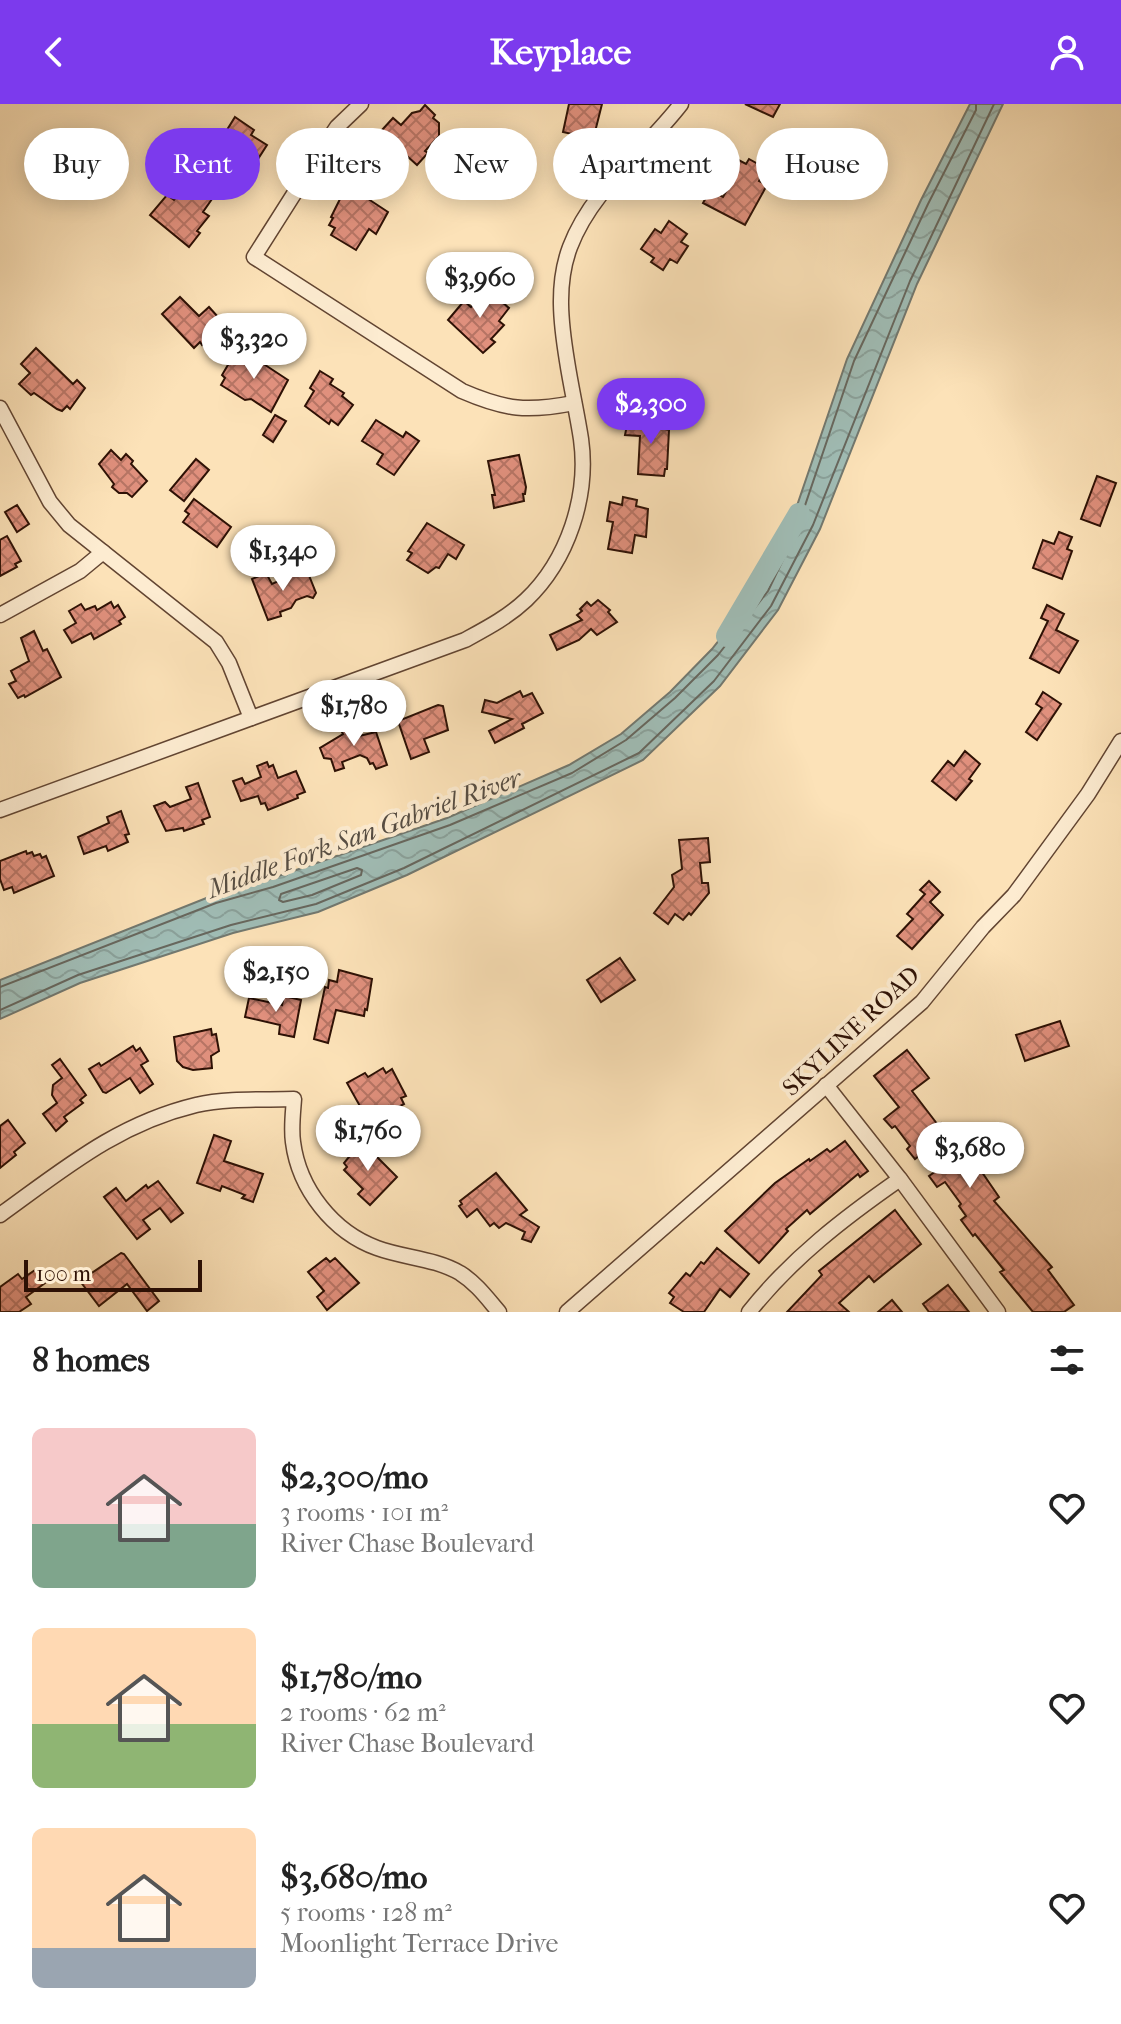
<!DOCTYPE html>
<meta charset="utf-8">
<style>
body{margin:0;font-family:"IM FELL French Canon",serif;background:#f6f6f6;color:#222;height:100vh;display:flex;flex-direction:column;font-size:30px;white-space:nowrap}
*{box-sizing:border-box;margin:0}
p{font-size:26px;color:#767676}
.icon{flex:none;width:44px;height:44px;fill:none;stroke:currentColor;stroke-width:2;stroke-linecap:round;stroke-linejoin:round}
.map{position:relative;height:1208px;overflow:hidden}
.details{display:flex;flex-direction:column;background:#fff;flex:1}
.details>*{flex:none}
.banner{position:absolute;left:24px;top:24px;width:1074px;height:72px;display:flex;gap:16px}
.scale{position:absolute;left:24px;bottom:20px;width:178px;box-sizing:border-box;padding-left:8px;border:4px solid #2e1105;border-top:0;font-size:22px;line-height:28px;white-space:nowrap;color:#2e1105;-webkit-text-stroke:6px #fdecd1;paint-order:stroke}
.price{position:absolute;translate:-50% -68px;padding:0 18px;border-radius:28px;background:#fff;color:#222;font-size:26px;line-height:52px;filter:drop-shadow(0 2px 4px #0008)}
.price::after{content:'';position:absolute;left:50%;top:48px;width:24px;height:18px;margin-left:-12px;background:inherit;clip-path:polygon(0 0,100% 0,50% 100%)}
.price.selected{background:#7c3aed;color:#fff}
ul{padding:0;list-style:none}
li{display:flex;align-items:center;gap:24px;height:200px;padding:0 32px}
li span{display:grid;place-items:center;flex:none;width:224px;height:160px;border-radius:12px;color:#555}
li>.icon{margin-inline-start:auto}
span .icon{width:96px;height:96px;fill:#fffc;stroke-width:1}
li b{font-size:34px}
h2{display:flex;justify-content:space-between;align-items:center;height:96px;padding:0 32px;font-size:34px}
.pill{padding:0 28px;border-radius:36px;background:#fff;box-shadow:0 4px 20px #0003;font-size:28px;line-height:72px}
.pill.selected{background:#7c3aed;color:#fff}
header{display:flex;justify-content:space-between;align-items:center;height:104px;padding:0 32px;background:#7c3aed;color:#fff;font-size:36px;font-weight:700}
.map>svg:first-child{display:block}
.water{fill:url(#water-waves);stroke:#72786f;stroke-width:2}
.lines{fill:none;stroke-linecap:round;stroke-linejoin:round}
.shore{stroke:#67675e;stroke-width:2}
.river{stroke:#a0bdb6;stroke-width:22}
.building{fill:url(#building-cross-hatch);stroke:#2e1105;stroke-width:2}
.street-casing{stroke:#624532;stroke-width:17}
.street{stroke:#fdecd1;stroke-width:14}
.labels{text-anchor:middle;stroke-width:8;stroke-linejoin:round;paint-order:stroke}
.street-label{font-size:24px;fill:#2e1105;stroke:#fdecd1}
.water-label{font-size:26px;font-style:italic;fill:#564d43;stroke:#fdecd1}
</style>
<header><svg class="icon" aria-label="back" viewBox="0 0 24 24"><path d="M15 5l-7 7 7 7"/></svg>Keyplace<svg class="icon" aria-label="person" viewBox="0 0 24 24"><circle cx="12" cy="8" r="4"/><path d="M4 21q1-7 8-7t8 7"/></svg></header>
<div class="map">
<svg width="1121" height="1208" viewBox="0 0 1121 1208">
<defs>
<pattern id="water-waves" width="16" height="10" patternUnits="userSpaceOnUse" patternTransform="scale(2)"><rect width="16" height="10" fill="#a0bdb6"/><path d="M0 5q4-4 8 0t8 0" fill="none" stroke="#8aa19b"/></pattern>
<pattern id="building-cross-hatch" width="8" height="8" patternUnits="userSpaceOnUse" patternTransform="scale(2)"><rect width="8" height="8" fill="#e0907d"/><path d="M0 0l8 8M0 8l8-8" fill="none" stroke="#b67464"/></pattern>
</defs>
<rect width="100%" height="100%" fill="#fce2b8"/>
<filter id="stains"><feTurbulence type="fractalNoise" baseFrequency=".0025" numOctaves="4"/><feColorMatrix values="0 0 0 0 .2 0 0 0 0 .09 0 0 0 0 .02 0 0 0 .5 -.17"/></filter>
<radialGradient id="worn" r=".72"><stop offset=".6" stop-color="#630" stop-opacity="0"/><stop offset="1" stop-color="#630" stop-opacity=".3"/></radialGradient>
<!-- water -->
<polygon class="water" points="970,0 1003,0 917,180 820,425 778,506 720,582 643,656 407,771 318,808 233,829 80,879 0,915 0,876 214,791 270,775 447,714 569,661 621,630 670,588 712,545 760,484 788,428 847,255 921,96"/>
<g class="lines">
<!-- shore -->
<g class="shore">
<polygon points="357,764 362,766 361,771 312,791 283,798 279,796 281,790"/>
<polyline points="0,883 216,799 273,783 450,721 572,669 626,636 675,594 718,551 768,487 795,431 854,257 928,100 976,6 976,0"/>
<polyline points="0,906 78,871 231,821 316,800 404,764 639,649 714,577 771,502 813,421 910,177 994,0"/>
</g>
<!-- river -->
<polyline class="river" points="727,532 799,410"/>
</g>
<!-- building -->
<g class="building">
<polygon points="569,0 602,0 595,28 588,27 587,34 571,32 572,30 563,28"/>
<polygon points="745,0 780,0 773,13"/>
<polygon points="425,1 435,11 433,14 439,19 439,32 425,47 428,49 417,61 407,52 394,67 383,56 397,39 382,26 393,14 401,21 412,9 420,7"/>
<polygon points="235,13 254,26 251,31 267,41 258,55 251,50 244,61 239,58 234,65 212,50"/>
<polygon points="729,51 746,60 749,55 765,64 759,77 767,81 745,121 703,99 710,86 723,93 734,73 721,66"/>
<polygon points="189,77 212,95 203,108 209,112 197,127 200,129 189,143 150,111 167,91 174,96"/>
<polygon points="347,81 388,108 376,130 369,125 356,146 331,131 335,124 329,121 333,114 331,113"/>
<polygon points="669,117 687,130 681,138 688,142 677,159 670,155 663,166 651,158 654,154 641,145 655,125 661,129"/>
<polygon points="487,185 509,204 499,217 504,221 491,235 495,238 483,249 448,216 464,197 471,203"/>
<polygon points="180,193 199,212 209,203 218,213 206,224 208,226 206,228 210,233 202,241 200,238 194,244 162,210"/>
<polygon points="36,244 73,280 77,276 85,284 70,305 67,302 62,307 57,305 34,289 31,291 19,280 30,269 21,260"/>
<polygon points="235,249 240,252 242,249 249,254 250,251 288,276 271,308 251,295 245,296 221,281 225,274 222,271"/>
<polygon points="320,267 333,275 330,280 344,289 342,292 353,301 338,321 331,316 329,320 305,302 314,287 310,284"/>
<polygon points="275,311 286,317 273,338 263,331"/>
<polygon points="376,316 403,333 406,328 419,337 394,371 377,360 383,350 362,337"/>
<polygon points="628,316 665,319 665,325 669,326 667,365 665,365 664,372 638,370 640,332 625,331"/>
<polygon points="111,346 121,356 126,350 133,357 131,360 147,377 132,393 127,389 119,389 112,383 114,380 99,360"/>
<polygon points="519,351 526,383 525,390 523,390 524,397 494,404 492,391 495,391 488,357"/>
<polygon points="196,355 209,366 184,397 170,386"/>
<polygon points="1097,372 1116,379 1100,422 1081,415"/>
<polygon points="623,393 637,396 636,402 648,405 646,433 635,431 632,449 608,445 613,418 607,417 610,398 622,401"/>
<polygon points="194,395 231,423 217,443 183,418 189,410 185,407"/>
<polygon points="17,401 29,420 17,428 5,408"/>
<polygon points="427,419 464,441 456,455 448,450 439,464 436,463 428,469 407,456 412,449 408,447"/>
<polygon points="1059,428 1072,433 1067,445 1072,447 1062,475 1033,464 1043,436 1054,440"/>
<polygon points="7,432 21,457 15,460 17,463 0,472 0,436"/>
<polygon points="301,467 303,471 308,469 316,489 313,494 307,492 296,496 291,504 280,508 281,512 268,516 252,475 266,469 272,480"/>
<polygon points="598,496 610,506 608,508 617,518 597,531 591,525 579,536 557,546 550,531 582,516 577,511 582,507 580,505 587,498 591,502"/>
<polygon points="111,498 114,504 118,501 125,513 119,517 121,520 94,535 91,529 72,539 64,526 76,519 69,507 81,500 85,506 95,502 97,506"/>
<polygon points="1047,501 1064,510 1056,526 1078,537 1059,569 1030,554 1048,517 1041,514"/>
<polygon points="34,527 43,547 47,545 61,573 25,593 24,591 18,594 9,580 16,577 11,567 29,557 21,534"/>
<polygon points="520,587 523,593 532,589 543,609 522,620 524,624 495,639 489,627 512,615 482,608 485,596 497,599"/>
<polygon points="1043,588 1061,600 1037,636 1026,628 1042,604 1036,600"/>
<polygon points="438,601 443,602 448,626 424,635 429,648 411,655 398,617"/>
<polygon points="355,620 359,632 376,628 387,661 376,665 373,659 370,660 367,654 360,651 342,658 344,664 335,667 331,655 324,654 320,644 343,630 341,626"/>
<polygon points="965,647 980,660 969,675 972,677 956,696 932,677 948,657 954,662"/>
<polygon points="267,658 269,663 273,661 278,674 296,667 305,688 297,691 298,694 268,706 265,699 261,700 258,692 241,697 233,677 242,674 245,680 261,673 257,662"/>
<polygon points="198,679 210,713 202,716 204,720 184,727 183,724 166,727 154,702 165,698 170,703 191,695 186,683"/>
<polygon points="121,707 129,730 125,731 128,738 108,747 106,742 84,750 78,733 109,719 107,713"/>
<polygon points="708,734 710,758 700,759 702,779 708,779 709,789 691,811 689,809 683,816 675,810 668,820 654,809 674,783 672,771 682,765 679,736"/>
<polygon points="26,747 27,750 32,748 34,752 40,750 42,754 46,752 54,772 14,789 12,783 4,786 0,775 0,757"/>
<polygon points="929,777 940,788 930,798 943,811 912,845 897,832 913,815 907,810 925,790 920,786"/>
<polygon points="620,854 635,876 601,898 587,876"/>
<polygon points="339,866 372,875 367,906 365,905 364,912 336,906 328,939 314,935 325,883 328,884 329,876 337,878"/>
<polygon points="284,892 301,896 294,933 279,930 280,921 245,913 249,894 282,901"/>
<polygon points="1060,917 1069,942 1025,957 1016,931"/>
<polygon points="211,925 212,931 216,930 219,947 211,952 212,964 193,966 183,963 177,957 174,933"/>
<polygon points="133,942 136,947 140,944 148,957 141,961 153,980 140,989 130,974 106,989 103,988 89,965 99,959 101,962"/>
<polygon points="907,946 929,974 912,987 938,1021 941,1019 963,1047 966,1045 999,1093 994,1097 1052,1163 1048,1166 1074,1201 1064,1208 1033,1208 1000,1168 1004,1166 975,1130 973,1132 961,1116 966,1112 959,1102 961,1100 945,1078 937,1083 929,1072 936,1067 923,1049 915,1055 907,1045 910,1042 895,1022 892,1024 884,1015 899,1003 874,972"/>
<polygon points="60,955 86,991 80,996 83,999 64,1013 67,1017 56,1027 43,1010 57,999 52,991 53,981 62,974 52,961"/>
<polygon points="383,964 386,969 392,965 406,992 401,994 404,1000 391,1007 388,1002 366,1013 347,979 365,969 368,973"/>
<polygon points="8,1016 25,1039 14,1048 16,1051 0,1064 0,1022"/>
<polygon points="214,1031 231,1037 224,1057 263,1070 253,1098 242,1094 245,1091 222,1082 220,1087 197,1079"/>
<polygon points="845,1037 868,1067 860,1073 858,1070 810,1110 807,1106 786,1125 788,1127 759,1159 725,1127 775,1079 809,1055 810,1057 827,1045 830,1048"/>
<polygon points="357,1038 370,1052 373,1049 397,1073 370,1101 358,1090 363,1085 344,1066 347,1063 344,1059 349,1053 346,1049"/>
<polygon points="496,1069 527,1106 520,1111 539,1123 531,1138 522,1135 525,1128 506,1119 499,1124 494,1119 490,1122 477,1105 467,1113 459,1102 462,1100 460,1097"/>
<polygon points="158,1077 183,1109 171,1118 160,1104 143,1116 150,1125 137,1135 104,1093 116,1084 126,1097 146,1081 148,1084"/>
<polygon points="895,1106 921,1140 874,1178 869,1172 839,1199 849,1208 787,1208 822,1171 819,1167"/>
<polygon points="717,1144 749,1170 730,1193 720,1185 704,1208 684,1208 670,1199 674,1193 669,1189 686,1169 690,1172 701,1158 704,1160"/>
<polygon points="121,1149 124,1150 159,1197 147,1207 127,1180 99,1202 80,1177"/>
<polygon points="326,1154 330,1158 335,1154 359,1179 327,1206 317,1193 324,1187 308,1168"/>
<polygon points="35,1166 45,1179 26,1193 31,1200 19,1208 0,1208 0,1183 18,1170 22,1175"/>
<polygon points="948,1181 969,1208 929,1208 923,1200"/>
<polygon points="892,1196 902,1208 878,1208"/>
</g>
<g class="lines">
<!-- street casing -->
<g class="street-casing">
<g id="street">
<path d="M361 0 337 23 325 41 254 153 462 287C506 306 527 308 574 299"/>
<polyline points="0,304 50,398 69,421 216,538 229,559 251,614"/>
<polyline points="0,511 80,467 103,448"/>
<path d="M0 706 465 536C487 524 508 513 526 496 568 456 589 392 581 335 577 309 571 283 567 257 561 220 556 180 570 143 592 85 644 48 681 0"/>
<polyline points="826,981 900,1075 998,1208"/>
<path d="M0 1111C64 1065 117 1020 196 1001 227 994 262 996 294 995 293 1009 291 1024 293 1038 299 1085 333 1128 377 1144 404 1154 434 1154 460 1169 476 1179 487 1194 499 1208"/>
<polyline points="567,1208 922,898 983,823 1014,791 1088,690 1121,637"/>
<path d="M749 1208C792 1154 844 1114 900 1075"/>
</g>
</g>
<!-- street -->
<use href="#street" class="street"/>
</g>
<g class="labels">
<!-- street labels -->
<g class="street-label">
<text transform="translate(851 927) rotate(-43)" y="8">SKYLINE ROAD</text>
</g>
<!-- water labels -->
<g class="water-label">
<text transform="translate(364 729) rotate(-20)" y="9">Middle Fork San Gabriel River</text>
</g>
</g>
<rect width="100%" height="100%" filter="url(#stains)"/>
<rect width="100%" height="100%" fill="url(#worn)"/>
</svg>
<div class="scale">100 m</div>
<b class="price" style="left:480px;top:216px">$3,960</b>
<b class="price" style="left:254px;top:277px">$3,320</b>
<b class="price selected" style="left:651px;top:342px">$2,300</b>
<b class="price" style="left:283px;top:489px">$1,340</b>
<b class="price" style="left:354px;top:644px">$1,780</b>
<b class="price" style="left:276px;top:910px">$2,150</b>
<b class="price" style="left:368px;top:1069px">$1,760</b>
<b class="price" style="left:970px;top:1086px">$3,680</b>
<div class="banner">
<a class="pill">Buy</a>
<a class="pill selected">Rent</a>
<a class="pill">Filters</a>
<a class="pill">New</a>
<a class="pill">Apartment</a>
<a class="pill">House</a>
</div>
</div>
<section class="details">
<h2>8 homes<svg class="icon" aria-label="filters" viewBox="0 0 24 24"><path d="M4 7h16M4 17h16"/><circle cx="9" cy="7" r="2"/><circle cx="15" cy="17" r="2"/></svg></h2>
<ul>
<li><span style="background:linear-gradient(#f6c9c9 60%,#7fa58c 0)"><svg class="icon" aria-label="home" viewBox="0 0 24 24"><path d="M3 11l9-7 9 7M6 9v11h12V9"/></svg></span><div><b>$2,300/mo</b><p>3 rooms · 101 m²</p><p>River Chase Boulevard</p></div><svg class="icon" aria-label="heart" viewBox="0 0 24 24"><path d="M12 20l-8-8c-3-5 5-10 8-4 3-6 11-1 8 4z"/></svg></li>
<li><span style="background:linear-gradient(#ffd9b3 60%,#8fb573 0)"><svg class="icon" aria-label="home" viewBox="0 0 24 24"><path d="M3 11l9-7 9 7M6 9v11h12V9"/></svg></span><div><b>$1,780/mo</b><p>2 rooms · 62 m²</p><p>River Chase Boulevard</p></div><svg class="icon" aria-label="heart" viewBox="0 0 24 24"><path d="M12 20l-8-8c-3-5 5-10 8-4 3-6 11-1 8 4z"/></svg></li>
<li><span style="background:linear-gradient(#ffd9b3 75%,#9aa5b1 0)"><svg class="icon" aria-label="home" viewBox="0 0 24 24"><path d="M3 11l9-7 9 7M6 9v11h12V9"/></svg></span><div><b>$3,680/mo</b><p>5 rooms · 128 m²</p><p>Moonlight Terrace Drive</p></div><svg class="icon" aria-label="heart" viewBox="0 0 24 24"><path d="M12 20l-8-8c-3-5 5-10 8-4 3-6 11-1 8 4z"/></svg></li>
</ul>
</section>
